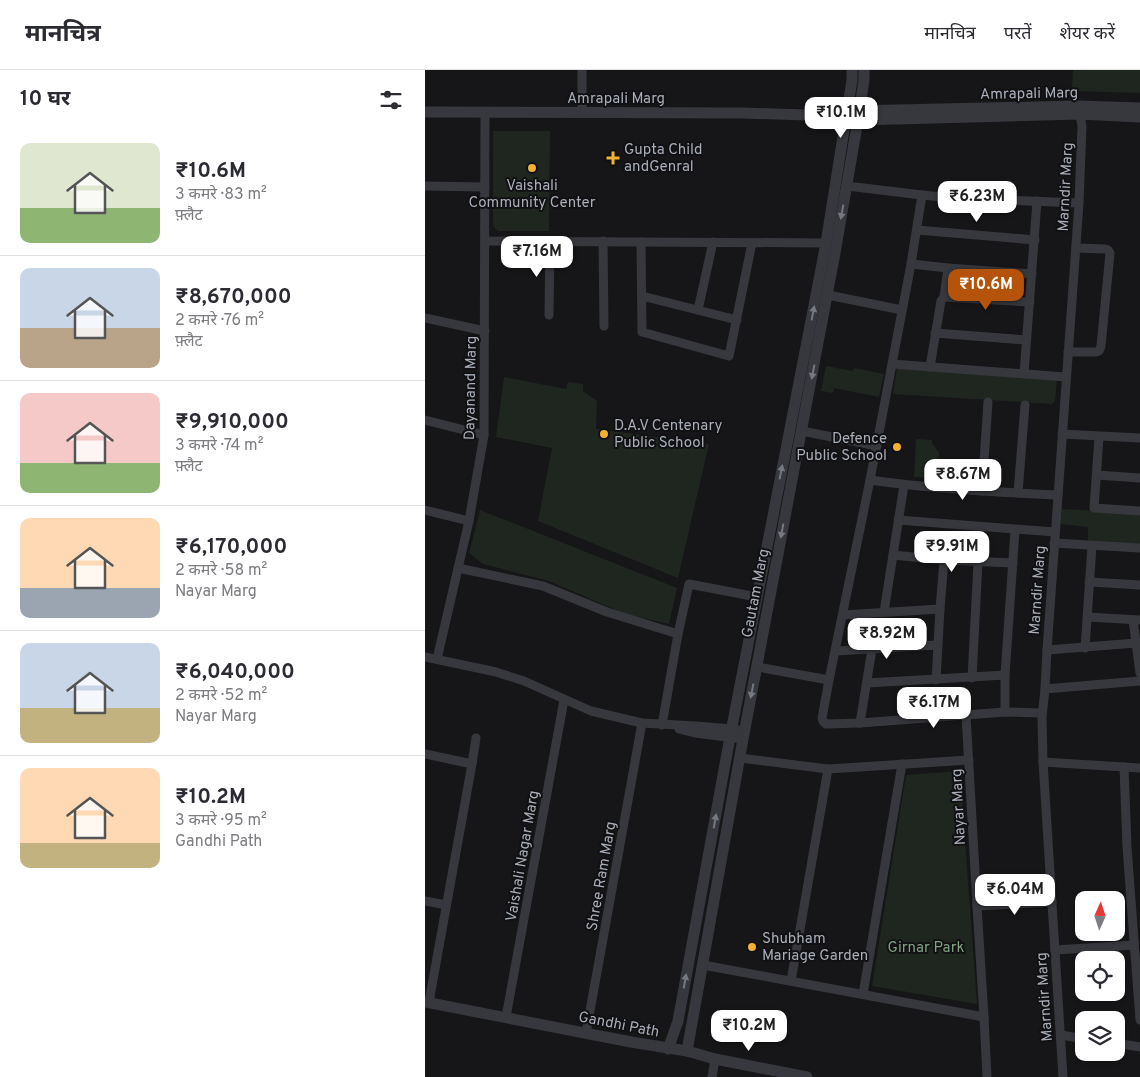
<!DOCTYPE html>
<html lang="hi">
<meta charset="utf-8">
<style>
body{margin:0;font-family:Overpass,"Noto Sans Devanagari",sans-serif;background:#f7f7f7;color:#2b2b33;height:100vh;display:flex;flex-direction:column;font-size:19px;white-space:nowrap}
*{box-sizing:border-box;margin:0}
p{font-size:16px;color:#7c7c81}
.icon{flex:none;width:28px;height:28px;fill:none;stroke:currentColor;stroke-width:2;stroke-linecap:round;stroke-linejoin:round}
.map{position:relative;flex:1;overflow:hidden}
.drawer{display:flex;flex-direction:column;background:#fff;width:425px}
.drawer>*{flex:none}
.needle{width:32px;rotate:3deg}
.fabs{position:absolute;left:650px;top:821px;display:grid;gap:10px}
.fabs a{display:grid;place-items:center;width:50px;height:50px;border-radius:10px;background:#fff;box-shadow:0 1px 4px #0004;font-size:25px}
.price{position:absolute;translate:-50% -42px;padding:0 11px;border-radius:10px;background:#fff;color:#222;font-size:16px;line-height:32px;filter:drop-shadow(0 1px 2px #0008)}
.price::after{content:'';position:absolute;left:50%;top:30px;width:15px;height:11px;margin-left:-8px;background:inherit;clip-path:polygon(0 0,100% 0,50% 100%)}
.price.selected{background:#b45309;color:#fff}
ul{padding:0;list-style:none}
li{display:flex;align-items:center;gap:15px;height:125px;padding:0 20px}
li+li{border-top:1px solid #e1e1e2}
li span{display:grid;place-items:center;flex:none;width:140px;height:100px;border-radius:10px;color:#555}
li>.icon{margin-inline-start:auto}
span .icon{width:60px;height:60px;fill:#fffc;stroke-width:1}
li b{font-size:21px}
h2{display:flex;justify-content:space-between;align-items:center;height:60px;padding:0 20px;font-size:21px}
header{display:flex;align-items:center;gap:30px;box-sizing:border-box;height:70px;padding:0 25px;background:#fff;border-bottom:1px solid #e1e1e2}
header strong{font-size:24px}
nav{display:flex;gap:28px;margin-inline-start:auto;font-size:18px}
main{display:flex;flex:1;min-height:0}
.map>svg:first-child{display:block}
.green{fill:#1e261f}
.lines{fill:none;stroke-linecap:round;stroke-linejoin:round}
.minor{stroke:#37383d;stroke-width:9}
.tertiary{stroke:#37383d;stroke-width:11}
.oneway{fill:#757881}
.poi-dot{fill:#f2b134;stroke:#111113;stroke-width:2}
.labels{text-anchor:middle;stroke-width:4;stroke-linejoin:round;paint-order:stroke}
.street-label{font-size:15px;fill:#a8adb8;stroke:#111113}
.poi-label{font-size:15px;fill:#a8adb8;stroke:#111113;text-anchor:start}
.park-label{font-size:15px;fill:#7fa381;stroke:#111113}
</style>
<header>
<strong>मानचित्र</strong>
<nav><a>मानचित्र</a><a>परतें</a><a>शेयर करें</a></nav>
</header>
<main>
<section class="drawer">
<h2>10 घर<svg class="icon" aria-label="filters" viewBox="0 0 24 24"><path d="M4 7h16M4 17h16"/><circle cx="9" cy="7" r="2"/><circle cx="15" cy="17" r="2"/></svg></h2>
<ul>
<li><span style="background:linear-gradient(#dfe7d0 65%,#8fb573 0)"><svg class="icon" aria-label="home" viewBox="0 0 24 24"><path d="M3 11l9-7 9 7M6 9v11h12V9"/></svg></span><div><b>₹10.6M</b><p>3 कमरे · 83 m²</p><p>फ़्लैट</p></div></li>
<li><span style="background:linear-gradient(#c9d6e8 60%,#b9a48a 0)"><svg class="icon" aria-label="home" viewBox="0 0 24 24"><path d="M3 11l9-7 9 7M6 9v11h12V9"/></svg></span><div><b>₹8,670,000</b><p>2 कमरे · 76 m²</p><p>फ़्लैट</p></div></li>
<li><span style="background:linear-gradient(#f6c9c9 70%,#8fb573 0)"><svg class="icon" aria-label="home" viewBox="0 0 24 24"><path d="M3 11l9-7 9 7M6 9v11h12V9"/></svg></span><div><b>₹9,910,000</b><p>3 कमरे · 74 m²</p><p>फ़्लैट</p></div></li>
<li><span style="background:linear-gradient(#ffd9b3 70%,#9aa5b1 0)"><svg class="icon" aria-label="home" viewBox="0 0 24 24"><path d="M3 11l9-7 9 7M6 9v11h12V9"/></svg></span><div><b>₹6,170,000</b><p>2 कमरे · 58 m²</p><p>Nayar Marg</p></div></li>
<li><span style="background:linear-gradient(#c9d6e8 65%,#c2b280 0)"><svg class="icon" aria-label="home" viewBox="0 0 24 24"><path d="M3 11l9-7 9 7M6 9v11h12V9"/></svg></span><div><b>₹6,040,000</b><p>2 कमरे · 52 m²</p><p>Nayar Marg</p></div></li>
<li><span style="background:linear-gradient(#ffd9b3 75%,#c2b280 0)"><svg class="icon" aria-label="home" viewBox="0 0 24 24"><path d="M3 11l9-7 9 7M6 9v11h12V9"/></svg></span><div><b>₹10.2M</b><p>3 कमरे · 95 m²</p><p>Gandhi Path</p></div></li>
</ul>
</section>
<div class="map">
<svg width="715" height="1007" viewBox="0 0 715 1007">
<rect width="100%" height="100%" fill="#161618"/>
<!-- green -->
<g class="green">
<polygon points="648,0 715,0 715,23 647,21"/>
<polygon points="68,61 125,61 124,161 73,161 68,156"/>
<polygon points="401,296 427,301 429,298 459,304 454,327 409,318 408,323 396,321"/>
<polygon points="472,298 632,309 630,331 627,334 468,324"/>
<polygon points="79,307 141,319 143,312 158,314 158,321 172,331 171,359 284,374 253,508 113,451 127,378 71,367"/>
<polygon points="491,369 507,370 507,373 514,383 513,408 489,407"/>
<polygon points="637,439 715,443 715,476 663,474 663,457 635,454"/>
<polygon points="55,440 252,518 244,554 200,544 124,511 58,494 44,483"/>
<polygon points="535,701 552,934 447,916 481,705"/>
</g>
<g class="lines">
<!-- minor -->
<g class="minor">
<polyline points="157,0 157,43"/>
<polyline points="0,116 60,117"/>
<polyline points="422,116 497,125 527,128 654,133"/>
<polyline points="497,125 486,194 445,410 404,610 397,648 398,651 401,654 435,653 580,642 617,643"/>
<polyline points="492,160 610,170"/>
<polyline points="60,171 401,173"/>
<polyline points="178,171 179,256"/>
<polyline points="216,172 217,262 304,286 327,173"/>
<polyline points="486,194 523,198 607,204"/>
<polyline points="403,225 477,240"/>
<polyline points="217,226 312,250"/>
<polyline points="519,227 605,232"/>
<polyline points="273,240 288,172"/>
<polyline points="124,245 125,171"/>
<polyline points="0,248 60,261"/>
<polyline points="510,263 601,270"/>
<polyline points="643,282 671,282 674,281 676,276 685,183 683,180 680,179 651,178"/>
<polyline points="467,294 641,307"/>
<polyline points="505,297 516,231 519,227 523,198"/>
<polyline points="599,304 612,131"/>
<polyline points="0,350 59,365"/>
<polyline points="377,361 452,376"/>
<polyline points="637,364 715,368"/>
<polyline points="674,367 669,438 715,441"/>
<polyline points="672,405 715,408"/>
<path d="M445 410C507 419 570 422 633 425"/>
<polyline points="557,421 563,332"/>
<polyline points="593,423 600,335"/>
<polyline points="0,440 44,451"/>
<polyline points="473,450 630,462"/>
<polyline points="629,473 715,478"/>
<polyline points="468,485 519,490 588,493"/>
<polyline points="33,498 118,516 182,542 253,564"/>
<polyline points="664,512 715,515"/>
<polyline points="459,542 479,415"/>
<polyline points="418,545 515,539"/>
<polyline points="663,547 715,550"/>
<polyline points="708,550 715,603"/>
<polyline points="660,578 667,476"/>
<polyline points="622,580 711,573"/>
<polyline points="411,581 512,575"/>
<polyline points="0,587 71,602 99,611 166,641 217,653 271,656 307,659 319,661"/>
<polyline points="12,589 44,451 59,365 60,43"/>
<polyline points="332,597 404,610"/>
<polyline points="547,608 553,492"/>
<polyline points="511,610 515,539 519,490"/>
<polyline points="442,613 580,605"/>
<polyline points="620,619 715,611"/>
<polyline points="580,642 580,605 590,460"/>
<polyline points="541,645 552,836 559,947 562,1007"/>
<polyline points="435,653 447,579"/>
<polyline points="237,655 253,564 264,514 332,527"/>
<polyline points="254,659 270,663 318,669"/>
<polyline points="0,684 47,694"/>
<polyline points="315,688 403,699 544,690"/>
<polyline points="618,692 715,698"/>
<polyline points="699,697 702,777 715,950"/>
<polyline points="0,831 21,835"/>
<polyline points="552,836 627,832"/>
<polyline points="630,880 709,875"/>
<polyline points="278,895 559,947"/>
<polyline points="366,911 403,699"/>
<polyline points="438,924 477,694"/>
<polyline points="4,932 47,694 51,668"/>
<polyline points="81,947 139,630"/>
<polyline points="161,963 217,653"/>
<polyline points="636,965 659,969"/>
<polyline points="691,973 715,977"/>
<polyline points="287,1007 290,989"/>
<polyline points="638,1007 618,692 617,647 620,619 622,580 654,133 657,56 654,39"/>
</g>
<!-- tertiary -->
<g class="tertiary">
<polyline points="427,41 654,36 715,38"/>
<polyline points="0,42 318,43 381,45 433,50 654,44 715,47"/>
<polyline points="0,932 206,972 262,981 290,989 382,1007"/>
<polyline points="243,979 253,951 305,667 392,220 401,173 427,10 427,0"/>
<polyline points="262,981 318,669 410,183 433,50 439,10 439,0"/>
</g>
</g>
<!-- one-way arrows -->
<defs><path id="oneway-solid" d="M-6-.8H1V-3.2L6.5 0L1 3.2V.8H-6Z" transform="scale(1.25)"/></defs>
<g class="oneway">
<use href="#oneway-solid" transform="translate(417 142) rotate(100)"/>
<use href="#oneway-solid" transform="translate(388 243) rotate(-79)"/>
<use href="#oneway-solid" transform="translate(388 302) rotate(101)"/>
<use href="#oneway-solid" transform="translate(356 402) rotate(-79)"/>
<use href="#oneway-solid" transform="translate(357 461) rotate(101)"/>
<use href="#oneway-solid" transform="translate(327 621) rotate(101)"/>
<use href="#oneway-solid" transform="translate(290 751) rotate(-80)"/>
<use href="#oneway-solid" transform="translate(260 911) rotate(-80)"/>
</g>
<!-- markers -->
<g class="poi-dot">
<path d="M185.5 80.5h5v5h5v5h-5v5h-5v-5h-5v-5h5z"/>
<circle cx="107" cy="98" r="5"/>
<circle cx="179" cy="364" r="5"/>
<circle cx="472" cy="377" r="5"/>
<circle cx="327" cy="877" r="5"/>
</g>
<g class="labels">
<!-- street labels -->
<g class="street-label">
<text transform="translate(604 23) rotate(-1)" y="5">Amrapali Marg</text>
<text x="191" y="33">Amrapali Marg</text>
<text transform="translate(640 117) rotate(-87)" y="5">Marndir Marg</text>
<text transform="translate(45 318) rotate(-89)" y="5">Dayanand Marg</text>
<text transform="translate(612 520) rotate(-86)" y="5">Marndir Marg</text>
<text transform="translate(330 523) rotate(-79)" y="5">Gautam Marg</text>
<text transform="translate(533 737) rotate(-93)" y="5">Nayar Marg</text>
<text transform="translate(97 786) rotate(-80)" y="5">Vaishali Nagar Marg</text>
<text transform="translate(176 806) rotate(-80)" y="5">Shree Ram Marg</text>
<text transform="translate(619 927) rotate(-94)" y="5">Marndir Marg</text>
<text transform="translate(194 954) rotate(11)" y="5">Gandhi Path</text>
</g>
<!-- poi labels -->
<g class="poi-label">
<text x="199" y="84">Gupta Child<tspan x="199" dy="17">andGenral</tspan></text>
<text x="107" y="120" text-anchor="middle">Vaishali<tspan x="107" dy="17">Community Center</tspan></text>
<text x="189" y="360">D.A.V Centenary<tspan x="189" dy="17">Public School</tspan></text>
<text x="462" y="373" text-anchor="end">Defence<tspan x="462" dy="17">Public School</tspan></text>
<text x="337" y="873">Shubham<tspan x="337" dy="17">Mariage Garden</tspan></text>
</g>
<!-- park labels -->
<g class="park-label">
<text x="501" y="882">Girnar Park</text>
</g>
</g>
</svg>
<div class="fabs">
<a><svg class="needle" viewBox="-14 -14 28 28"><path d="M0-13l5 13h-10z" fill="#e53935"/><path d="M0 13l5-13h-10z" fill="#7c7c81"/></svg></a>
<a><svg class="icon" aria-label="locate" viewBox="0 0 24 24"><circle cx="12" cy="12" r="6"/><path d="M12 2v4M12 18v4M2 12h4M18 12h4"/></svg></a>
<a><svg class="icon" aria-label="layers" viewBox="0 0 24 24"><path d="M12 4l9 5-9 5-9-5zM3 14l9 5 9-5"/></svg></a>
</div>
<b class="price" style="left:416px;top:69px">₹10.1M</b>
<b class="price" style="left:552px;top:153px">₹6.23M</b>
<b class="price" style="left:112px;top:208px">₹7.16M</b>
<b class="price selected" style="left:561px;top:241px">₹10.6M</b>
<b class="price" style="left:538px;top:431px">₹8.67M</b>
<b class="price" style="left:527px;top:503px">₹9.91M</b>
<b class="price" style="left:462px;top:590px">₹8.92M</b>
<b class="price" style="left:509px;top:659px">₹6.17M</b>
<b class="price" style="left:590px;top:846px">₹6.04M</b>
<b class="price" style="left:324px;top:982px">₹10.2M</b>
</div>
</main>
